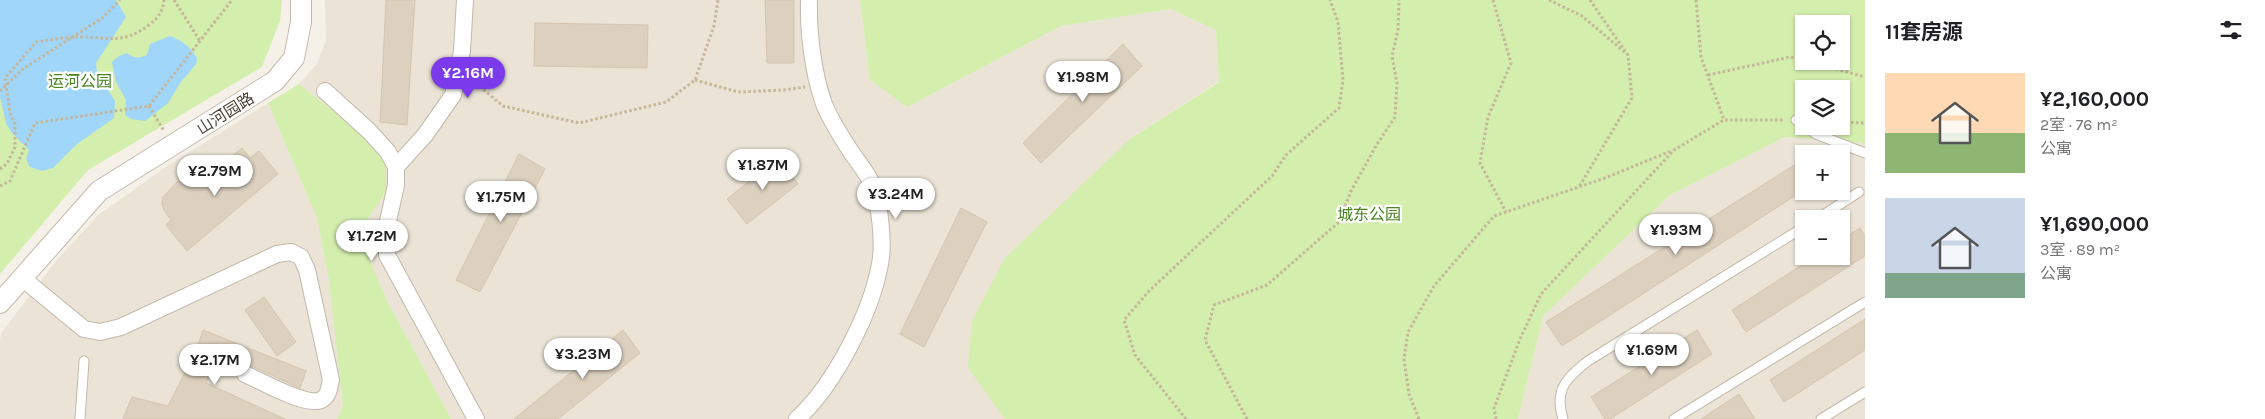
<!DOCTYPE html>
<html lang="zh">
<meta charset="utf-8">
<style>
body{margin:0;font-family:Karla,"Noto Sans SC",sans-serif;background:#f2f2f2;color:#202124;height:100vh;display:flex;flex-direction:column;font-size:19px;white-space:nowrap}
*{box-sizing:border-box;margin:0}
p{font-size:16px;color:#757577}
.icon{flex:none;width:28px;height:28px;fill:none;stroke:currentColor;stroke-width:2;stroke-linecap:round;stroke-linejoin:round}
.map{position:relative;flex:1;overflow:hidden}
.drawer{display:flex;flex-direction:column;background:#fff;width:400px}
.drawer>*{flex:none}
.controls{position:absolute;left:1795px;top:15px;display:grid;gap:10px}
.controls a{display:grid;place-items:center;width:55px;height:55px;border-radius:0px;background:#fff;box-shadow:0 1px 4px #0004;font-size:25px}
.price{position:absolute;translate:-50% -42px;padding:0 11px;border-radius:18px;background:#fff;color:#222;font-size:16px;line-height:32px;filter:drop-shadow(0 1px 2px #0008)}
.price::after{content:'';position:absolute;left:50%;top:30px;width:15px;height:11px;margin-left:-8px;background:inherit;clip-path:polygon(0 0,100% 0,50% 100%)}
.price.on{background:#7c3aed;color:#fff}
ul{padding:0;list-style:none}
li{display:flex;align-items:center;gap:15px;height:125px;padding:0 20px}
li span{display:grid;place-items:center;flex:none;width:140px;height:100px;border-radius:0px;color:#555}
li>.icon{margin-inline-start:auto}
span .icon{width:60px;height:60px;fill:#fffc;stroke-width:1}
li b{font-size:21px}
h2{display:flex;justify-content:space-between;align-items:center;height:60px;padding:0 20px;font-size:21px}
main{display:flex;flex:1;min-height:0}
.map>svg:first-child{display:block}
.residential{fill:#eae3d6;fill-rule:evenodd}
.green{fill:#d3eead;fill-rule:evenodd}
.water{fill:#9fd6f9}
.building{fill:#dcd0bf;stroke:#d5c5af}
.lines{fill:none;stroke-linecap:round;stroke-linejoin:round}
.service-casing{stroke:#c3b9aa;stroke-width:11}
.minor-casing{stroke:#c3b9aa;stroke-width:18}
.tertiary-casing{stroke:#c3b9aa;stroke-width:22}
.path{stroke:#c6b599;stroke-width:3;stroke-dasharray:2.5 2.5;stroke-linecap:butt}
.service{stroke:#fff;stroke-width:9}
.minor{stroke:#fff;stroke-width:16}
.tertiary{stroke:#fff;stroke-width:20}
.path-bridge{stroke:#c6b599;stroke-width:3;stroke-dasharray:2.5 2.5;stroke-linecap:butt}
.labels{text-anchor:middle;stroke-width:4.5;stroke-linejoin:round;paint-order:stroke}
.park-label{font-size:16px;fill:#498421;stroke:#fff}
.street-label{font-size:16px;fill:#4b4236;stroke:#fff}
</style>
<main>
<div class="map">
<svg width="1865" height="419" viewBox="0 0 1865 419">
<rect width="100%" height="100%" fill="#f6f1e8"/>
<!-- residential -->
<g class="residential">
<polygon points="325,0 860,0 870,80 907,107 1061,26 1171,9 1216,30 1219,81 1130,139 968,367 1005,419 451,419 387,301 362,242 367,220 386,192 365,137 299,84 317,64 326,40"/>
<polygon points="268,103 317,218 329,281 343,406 337,419 0,419 0,339 2,332 56,261 98,215 170,164"/>
<path d="M1785 137 1865 143V419H1518L1543 316 1670 195ZM1804 154H1841V191H1804ZM1804 219H1841V256H1804Z"/>
</g>
<!-- green -->
<g class="green">
<polygon points="0,0 282,0 280,21 262,67 88,170 0,274"/>
<path d="M860 0H1865V143L1785 137 1670 195 1543 316 1518 419H1005L968 368 972 321 1005 258 1130 139 1219 82 1216 30 1171 9 1061 26 907 107 870 80ZM1804 24H1841V61H1804ZM1804 89H1841V126H1804Z"/>
<polygon points="299,84 365,137 386,162 386,192 367,220 362,242 387,301 451,419 337,419 343,406 329,281 317,218 268,103"/>
</g>
<!-- water -->
<g class="water">
<polygon points="0,0 116,0 126,17 96,63 97,73 115,101 114,118 77,144 53,168 42,171 30,167 26,159 29,150 12,133 6,123 0,97"/>
<path d="M170 36C183 41 189 46 197 58L196 64 180 83 168 103 145 121 131 119 125 115 126 100 116 82 112 62 119 56 127 53C133 58 139 59 147 55L150 44Z"/>
</g>
<!-- building -->
<g class="building">
<polygon points="386,0 415,0 407,125 380,122"/>
<polygon points="765,0 794,0 794,63 767,63"/>
<polygon points="535,23 648,25 647,68 534,66"/>
<polygon points="1123,44 1142,66 1041,163 1023,143"/>
<polygon points="242,148 250,158 259,151 278,174 187,251 166,225 171,220 164,210 162,204 163,197 178,181 197,185"/>
<polygon points="519,154 545,169 480,292 456,280"/>
<polygon points="778,158 798,184 747,224 727,199"/>
<polygon points="1796,164 1804,177 1804,190 1562,346 1546,322"/>
<polygon points="961,208 987,222 924,347 900,334"/>
<polygon points="1860,228 1865,236 1865,256 1746,332 1732,310 1816,256 1841,256 1841,240"/>
<polygon points="264,297 296,342 277,356 245,310"/>
<polygon points="1865,319 1865,350 1784,402 1770,380"/>
<polygon points="203,330 306,371 300,388 249,365 244,364 238,367 218,360 206,383 285,419 123,419 132,397 168,406 196,351"/>
<polygon points="623,330 640,353 558,419 514,419"/>
<polygon points="1697,330 1712,354 1610,419 1605,419 1591,397"/>
<polygon points="1739,394 1755,419 1701,419"/>
</g>
<g class="lines">
<!-- service casing -->
<g class="service-casing">
<g id="service">
<polyline points="1796,120 1816,134 1865,153"/>
<polyline points="1817,219 1859,192"/>
<polyline points="80,419 84,361"/>
<path d="M1563 419C1554 390 1566 378 1588 361L1804 227"/>
<polyline points="1674,419 1865,302"/>
<polyline points="1821,419 1865,392"/>
</g>
</g>
<!-- minor casing -->
<g class="minor-casing">
<g id="minor">
<polyline points="325,91 369,131 388,152 396,167 396,185 385,235 387,255 476,419"/>
<polyline points="396,167 425,135 453,95 462,51 465,0"/>
<path d="M22 278 84 329 100 332 121 327 277 254 291 252 301 257 307 270 331 380C329 388 329 396 321 400 306 407 261 381 245 374"/>
<path d="M797 419C834 385 871 314 880 264 884 245 880 204 873 186 867 171 854 158 846 144 838 131 828 116 823 101 813 72 808 31 809 0"/>
</g>
</g>
<!-- tertiary casing -->
<g class="tertiary-casing">
<polyline id="tertiary" points="0,303 99,191 275,81 294,58 301,22 301,0"/>
</g>
<!-- path -->
<g class="path">
<polyline points="174,0 200,41"/>
<polyline points="1493,0 1511,63 1488,117 1480,163 1506,212"/>
<polyline points="1549,0 1582,16 1628,55 1632,98 1579,187"/>
<polyline points="1590,0 1625,51"/>
<polyline points="1696,0 1701,57 1724,120"/>
<polyline points="1807,61 1865,77"/>
<polyline points="1708,75 1790,57 1804,60"/>
<polyline points="472,80 503,106 579,123 666,102 695,80 714,26 718,0"/>
<polyline points="695,80 738,92 784,90 805,87"/>
<polyline points="0,91 23,69 102,18 120,0"/>
<polyline points="149,106 164,131"/>
<polyline points="1841,122 1865,123"/>
<polyline points="0,186 10,181 35,123 149,106 232,0"/>
<polyline points="1186,419 1135,355 1124,320 1150,290 1272,176 1286,155 1339,108 1343,80 1338,22 1330,0"/>
<polyline points="1247,419 1205,340 1214,305 1267,285 1339,222 1351,191 1376,146 1395,117 1397,83 1392,56 1398,30 1399,0"/>
<polyline points="1419,419 1409,394 1404,359 1408,332 1434,286 1494,216 1605,178 1671,151"/>
<polyline points="1496,419 1494,408 1520,339 1541,294 1674,150 1724,120 1784,120"/>
</g>
<!-- service -->
<use href="#service" class="service"/>
<!-- minor -->
<use href="#minor" class="minor"/>
<!-- tertiary -->
<use href="#tertiary" class="tertiary"/>
<!-- path-bridge -->
<path class="path-bridge" d="M0 169 7 164 15 147V124L10 113 5 78 36 42C50 40 65 37 79 37 109 37 122 45 149 25 158 18 163 11 164 0"/>
</g>
<g class="labels">
<!-- park labels -->
<g class="park-label">
<text x="80" y="87">运河公园</text>
<text x="1369" y="220">城东公园</text>
</g>
<!-- street labels -->
<g class="street-label">
<text transform="translate(225 113) rotate(-32)" y="6">山河园路</text>
</g>
</g>
</svg>
<div class="controls">
<a><svg class="icon" aria-label="locate" viewBox="0 0 24 24"><circle cx="12" cy="12" r="6"/><path d="M12 2v4M12 18v4M2 12h4M18 12h4"/></svg></a>
<a><svg class="icon" aria-label="layers" viewBox="0 0 24 24"><path d="M12 4l9 5-9 5-9-5zM3 14l9 5 9-5"/></svg></a>
<a>+</a>
<a>−</a>
</div>
<b class="price on" style="left:468px;top:99px">¥2.16M</b>
<b class="price" style="left:1083px;top:103px">¥1.98M</b>
<b class="price" style="left:763px;top:191px">¥1.87M</b>
<b class="price" style="left:215px;top:197px">¥2.79M</b>
<b class="price" style="left:896px;top:220px">¥3.24M</b>
<b class="price" style="left:501px;top:223px">¥1.75M</b>
<b class="price" style="left:1676px;top:256px">¥1.93M</b>
<b class="price" style="left:372px;top:262px">¥1.72M</b>
<b class="price" style="left:1652px;top:376px">¥1.69M</b>
<b class="price" style="left:583px;top:380px">¥3.23M</b>
<b class="price" style="left:215px;top:386px">¥2.17M</b>
</div>
<section class="drawer">
<h2>11套房源<svg class="icon" aria-label="filters" viewBox="0 0 24 24"><path d="M4 7h16M4 17h16"/><circle cx="9" cy="7" r="2"/><circle cx="15" cy="17" r="2"/></svg></h2>
<ul>
<li><span style="background:linear-gradient(#ffd9b3 60%,#8fb573 0)"><svg class="icon" aria-label="home" viewBox="0 0 24 24"><path d="M3 11l9-7 9 7M6 9v11h12V9"/></svg></span><div><b>¥2,160,000</b><p>2室 · 76 m²</p><p>公寓</p></div></li>
<li><span style="background:linear-gradient(#c9d6e8 75%,#7fa58c 0)"><svg class="icon" aria-label="home" viewBox="0 0 24 24"><path d="M3 11l9-7 9 7M6 9v11h12V9"/></svg></span><div><b>¥1,690,000</b><p>3室 · 89 m²</p><p>公寓</p></div></li>
</ul>
</section>
</main>
